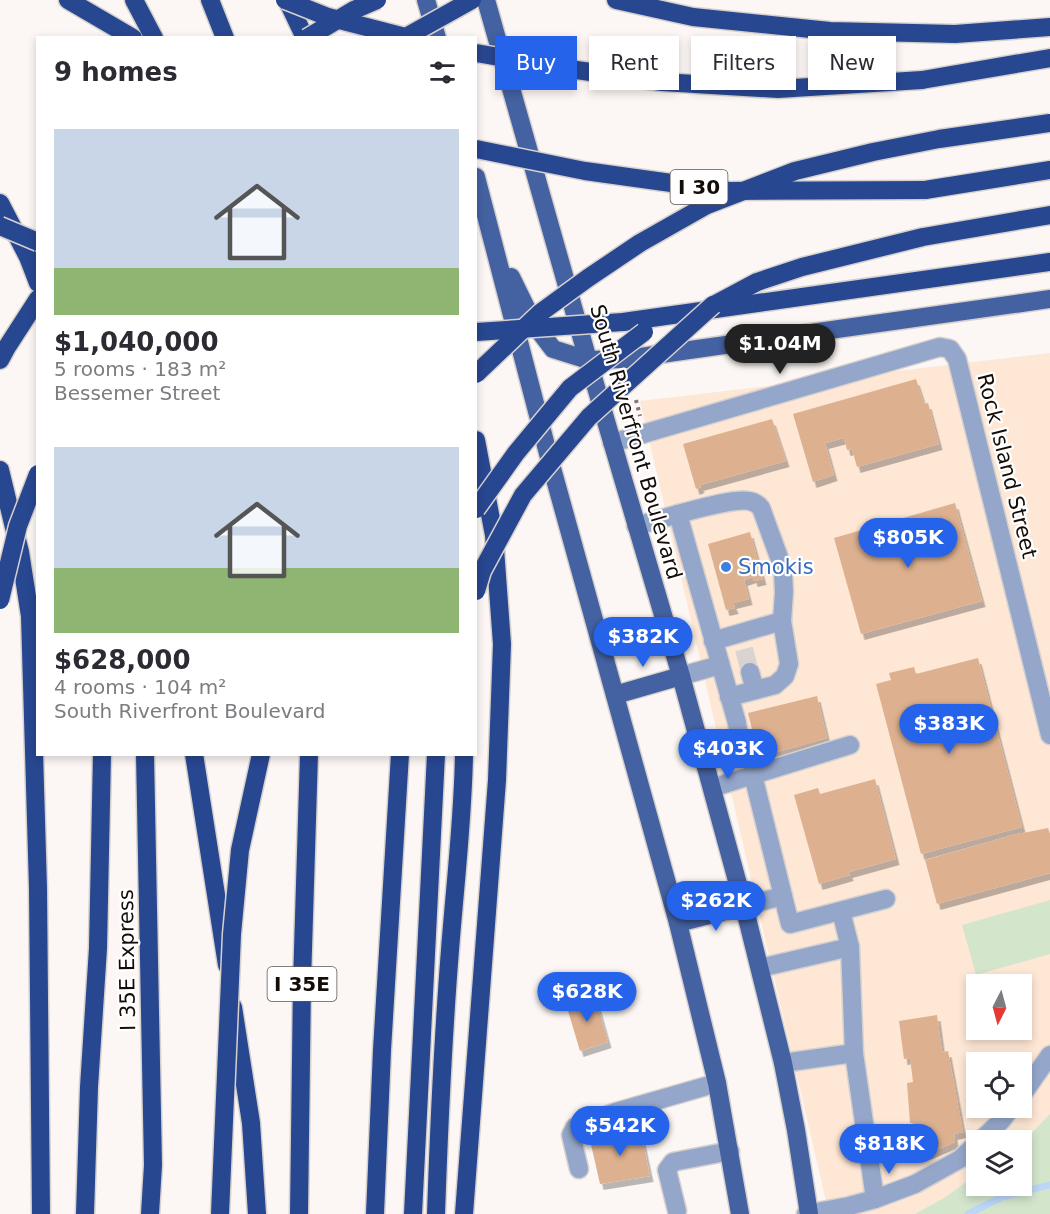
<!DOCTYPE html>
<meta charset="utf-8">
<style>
body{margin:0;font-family:"DejaVu Sans",sans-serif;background:#f7f7f7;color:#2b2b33;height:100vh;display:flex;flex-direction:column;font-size:22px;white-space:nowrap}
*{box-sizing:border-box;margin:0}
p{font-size:20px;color:#7c7c81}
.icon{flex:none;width:33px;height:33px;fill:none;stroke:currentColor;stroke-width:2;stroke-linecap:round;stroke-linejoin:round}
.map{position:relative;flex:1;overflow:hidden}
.drawer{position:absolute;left:36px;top:36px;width:441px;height:720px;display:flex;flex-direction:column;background:#fff;border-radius:0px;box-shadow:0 3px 9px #0003}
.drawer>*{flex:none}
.banner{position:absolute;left:495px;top:36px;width:465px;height:54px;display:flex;gap:12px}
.needle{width:39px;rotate:186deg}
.controls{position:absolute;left:966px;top:974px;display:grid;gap:12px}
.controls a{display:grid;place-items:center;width:66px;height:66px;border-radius:0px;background:#fff;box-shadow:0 3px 9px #0003;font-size:30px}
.price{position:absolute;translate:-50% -51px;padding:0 14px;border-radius:21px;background:#2563eb;color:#fff;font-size:20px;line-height:39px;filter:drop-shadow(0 2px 3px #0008)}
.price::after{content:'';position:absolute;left:50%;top:36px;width:18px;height:14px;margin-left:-9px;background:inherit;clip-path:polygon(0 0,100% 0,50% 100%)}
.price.current{background:#222;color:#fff}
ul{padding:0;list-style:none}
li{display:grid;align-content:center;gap:12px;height:318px;padding:0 18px}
li span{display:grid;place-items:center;height:186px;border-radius:0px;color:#555}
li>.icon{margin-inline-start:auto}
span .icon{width:108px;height:108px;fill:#fffc;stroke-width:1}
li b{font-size:26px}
h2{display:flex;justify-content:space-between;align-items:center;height:72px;padding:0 18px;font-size:26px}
.pill{padding:0 21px;border-radius:0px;background:#fff;box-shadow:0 3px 9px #0003;font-size:21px;line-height:54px}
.pill.current{background:#2563eb;color:#fff}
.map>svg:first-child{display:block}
.built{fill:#fee7d5;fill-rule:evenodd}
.green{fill:#d3e6cc}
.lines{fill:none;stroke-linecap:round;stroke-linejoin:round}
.stream{stroke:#bcd6f8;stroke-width:7}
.building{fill:#ddb190;filter:url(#shadow)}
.minor-tunnel{stroke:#d9d4d0;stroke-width:18;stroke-dasharray:18 9;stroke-linecap:butt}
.minor-casing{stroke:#d7d1ce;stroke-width:21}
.major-casing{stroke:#d7d1ce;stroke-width:21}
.highway-casing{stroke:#d7d1ce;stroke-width:21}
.path{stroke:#7f7975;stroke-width:4;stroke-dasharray:3 4.5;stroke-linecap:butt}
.minor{stroke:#94a7cb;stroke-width:18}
.major{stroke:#4461a1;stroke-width:18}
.highway{stroke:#284791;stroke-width:18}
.highway-bridge-casing{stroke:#d7d1ce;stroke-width:21;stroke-linecap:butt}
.highway-bridge{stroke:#284791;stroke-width:18}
.shop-dot{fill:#3f7fe0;stroke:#fff;stroke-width:2}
.labels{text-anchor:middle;stroke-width:4.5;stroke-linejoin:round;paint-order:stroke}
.shield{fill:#fff;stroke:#5a5551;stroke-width:1.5}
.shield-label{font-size:20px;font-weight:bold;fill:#130c07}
.street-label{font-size:21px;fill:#130c07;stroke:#fff}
.shop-label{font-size:21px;fill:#366cbe;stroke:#fff;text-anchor:start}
</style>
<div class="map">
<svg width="1050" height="1214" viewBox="0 0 1050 1214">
<defs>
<filter id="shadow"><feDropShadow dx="3.5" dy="6" stdDeviation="0" flood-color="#0004"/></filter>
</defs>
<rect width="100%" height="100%" fill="#fcf7f4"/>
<!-- built -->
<path class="built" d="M1050 353V1214H829L640 401ZM976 984H1022V1029H976ZM976 1062H1022V1107H976ZM976 1140H1022V1185H976Z"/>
<!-- green -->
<g class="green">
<polygon points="1050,900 1050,954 976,975 962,925"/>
<polygon points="1050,1114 1050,1214 915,1214 944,1198 976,1175 976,1185 1022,1185 1022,1143"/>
</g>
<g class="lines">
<!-- stream -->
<polyline class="stream" points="968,1214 1002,1197 1050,1185"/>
</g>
<!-- building -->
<g class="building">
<polygon points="916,379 924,404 928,403 939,444 857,467 852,449 847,450 844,438 825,443 834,475 813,482 793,414"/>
<polygon points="772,419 786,461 700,485 701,487 696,489 683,444"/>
<polygon points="955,503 982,601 861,634 834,538"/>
<polygon points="750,532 763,579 754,581 753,577 744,580 749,599 733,603 735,608 726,610 708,544"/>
<polygon points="978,658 1022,827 921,854 876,684 891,680 889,673 914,667 916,674"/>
<polygon points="817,696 827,738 759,757 748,713"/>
<polygon points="875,779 896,859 849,872 850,875 819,884 794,795 818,788 820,794"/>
<polygon points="1048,828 1050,834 1050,873 937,904 925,860 1013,835"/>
<polygon points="595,996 608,1042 580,1051 566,1004"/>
<polygon points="937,1015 942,1052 948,1051 963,1132 954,1134 955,1142 927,1154 927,1148 917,1150 914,1123 910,1123 907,1083 913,1082 910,1058 904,1059 899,1021"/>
<polygon points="640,1129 650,1176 600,1184 590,1140"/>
</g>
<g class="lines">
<!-- minor-tunnel -->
<polyline class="minor-tunnel" points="744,649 750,672"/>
<!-- minor casing -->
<g class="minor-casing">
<g id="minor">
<polyline points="612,443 940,347 950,349 957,359 1050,735"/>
<path d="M678 514C694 510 734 498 749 501 755 502 758 504 761 508L780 560 783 573 784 592 782 621 789 664 785 676 775 685 729 697"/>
<polyline points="636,526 678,514 737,723 739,737 736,745 704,759"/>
<polyline points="713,641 782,621"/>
<polyline points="750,672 755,690"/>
<polyline points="681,676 720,665"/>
<polyline points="753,775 850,745"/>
<polyline points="712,788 753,775 783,896 744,906"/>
<polyline points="783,896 790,924 886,899"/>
<polyline points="841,911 850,947 854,1053"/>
<polyline points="760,968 850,947"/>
<polyline points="783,1063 854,1053 875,1199"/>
<polyline points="1022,1095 1050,1055"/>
<polyline points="981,1140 1001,1121 1012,1107"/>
<polyline points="579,1169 571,1135 575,1127 616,1112 717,1083"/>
<polyline points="677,1211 667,1170 673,1162 730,1151"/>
<polyline points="806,1214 849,1206 875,1199 915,1184 960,1159 976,1144"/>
</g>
</g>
<!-- major casing -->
<g class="major-casing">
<g id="major">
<polyline points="426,0 437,38"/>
<polyline points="486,0 588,360 681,676 744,906 783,1063 796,1130 809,1214"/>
<polyline points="476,177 550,461 678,923 717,1083 740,1214"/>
<polyline points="511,277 534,324 553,349 588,360 626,359 1050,299"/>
<polyline points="615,695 681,676"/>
<polyline points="678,923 744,906"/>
</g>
</g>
<!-- highway casing -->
<g class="highway-casing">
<g id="highway">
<polyline points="68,0 133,38"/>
<polyline points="134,0 154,38"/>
<polyline points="210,0 225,38"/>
<polyline points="287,0 305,38"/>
<polyline points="616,0 693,17 830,31 955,34 1050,27"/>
<polyline points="922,80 1050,58"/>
<polyline points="925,190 1050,170"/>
<polyline points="0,203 28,257 38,283"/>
<polyline points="712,306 757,282 802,267 923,237 1050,215"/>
<polyline points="623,322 1050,262"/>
<polyline points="0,360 7,347 38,299"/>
<polyline points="0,470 20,552 30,616 38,888 41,1214"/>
<polyline points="145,754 153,1165 150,1214"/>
<polyline points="194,754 227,965"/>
<polyline points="233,1007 251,1123 257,1214"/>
<polyline points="85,1214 89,1087 98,948 102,754"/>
<polyline points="299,1214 302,982 309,754"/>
<polyline points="375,1214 382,1050 400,754"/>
<polyline points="413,1214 436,754"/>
<path d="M436 1214C439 1126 443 1038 450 950 455 885 463 820 464 754"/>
<polyline points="464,1214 497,780 502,644 494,535 476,440"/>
</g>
</g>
<!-- path -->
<polyline class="path" points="636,400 640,416"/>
<!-- minor -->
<use href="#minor" class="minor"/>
<!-- major -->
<use href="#major" class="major"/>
<!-- highway -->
<use href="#highway" class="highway"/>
<!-- highway-bridge casing -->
<g class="highway-bridge-casing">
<g id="highway-bridge">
<polyline points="285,0 328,17 409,38"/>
<polyline points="307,38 354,10 377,0"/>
<polyline points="404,38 472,0"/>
<polyline points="476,53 562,68 662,82 778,89 922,80"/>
<polyline points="476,149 585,171 729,191 925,190"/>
<polyline points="0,226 38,242"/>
<polyline points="476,332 623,322"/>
<polyline points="476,374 540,313 588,278 640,243 707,205 795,171 873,152 939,139 1050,123"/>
<polyline points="476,509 516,453 570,388 644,332"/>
<polyline points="476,591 482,571 523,495 589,417 713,305"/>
<polyline points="0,600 18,526 38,474"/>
<polyline points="220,1214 232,934 240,850 261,754"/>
</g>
</g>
<!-- highway-bridge -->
<use href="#highway-bridge" class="highway-bridge"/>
</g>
<!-- markers -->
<circle class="shop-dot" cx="726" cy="567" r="6"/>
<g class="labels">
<!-- shield labels -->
<g class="shield">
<rect x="670.5" y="170" width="57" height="34" rx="4.5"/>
<rect x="267.5" y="967" width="69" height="34" rx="4.5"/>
</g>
<g class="shield-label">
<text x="699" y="194">I 30</text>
<text x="302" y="991">I 35E</text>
</g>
<!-- street labels -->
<g class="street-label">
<text transform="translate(636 442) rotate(74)" y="7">South Riverfront Boulevard</text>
<text transform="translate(1007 466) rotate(76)" y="7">Rock Island Street</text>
<text transform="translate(127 960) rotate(-91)" y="7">I 35E Express</text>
</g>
<!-- shop labels -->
<g class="shop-label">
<text x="738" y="574">Smokis</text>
</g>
</g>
</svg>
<div class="controls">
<a><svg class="needle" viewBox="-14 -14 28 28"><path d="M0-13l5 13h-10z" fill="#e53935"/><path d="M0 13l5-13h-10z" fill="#7c7c81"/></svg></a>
<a><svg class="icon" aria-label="locate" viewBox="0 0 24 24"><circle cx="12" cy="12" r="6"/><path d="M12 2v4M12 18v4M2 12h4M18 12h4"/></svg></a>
<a><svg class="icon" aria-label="layers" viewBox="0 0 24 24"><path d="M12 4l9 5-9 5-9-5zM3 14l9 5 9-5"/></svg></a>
</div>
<b class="price current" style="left:780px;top:375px">$1.04M</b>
<b class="price" style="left:908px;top:569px">$805K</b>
<b class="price" style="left:643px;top:668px">$382K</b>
<b class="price" style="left:949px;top:755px">$383K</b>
<b class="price" style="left:728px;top:780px">$403K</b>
<b class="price" style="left:716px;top:932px">$262K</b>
<b class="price" style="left:587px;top:1023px">$628K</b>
<b class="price" style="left:620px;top:1157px">$542K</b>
<b class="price" style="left:889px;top:1175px">$818K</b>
<div class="banner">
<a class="pill current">Buy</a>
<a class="pill">Rent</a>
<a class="pill">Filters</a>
<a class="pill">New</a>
</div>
<section class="drawer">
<h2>9 homes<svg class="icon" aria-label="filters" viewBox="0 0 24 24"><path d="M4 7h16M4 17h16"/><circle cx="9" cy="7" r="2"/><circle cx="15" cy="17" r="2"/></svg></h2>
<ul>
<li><span style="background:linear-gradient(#c9d6e8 75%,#8fb573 0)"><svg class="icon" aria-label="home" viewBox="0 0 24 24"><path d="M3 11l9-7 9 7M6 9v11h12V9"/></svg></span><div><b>$1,040,000</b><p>5 rooms · 183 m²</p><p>Bessemer Street</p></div></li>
<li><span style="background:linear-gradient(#c9d6e8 65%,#8fb573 0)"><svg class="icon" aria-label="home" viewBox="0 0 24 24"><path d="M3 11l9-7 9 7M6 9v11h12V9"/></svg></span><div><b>$628,000</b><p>4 rooms · 104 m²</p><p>South Riverfront Boulevard</p></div></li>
</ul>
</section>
</div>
